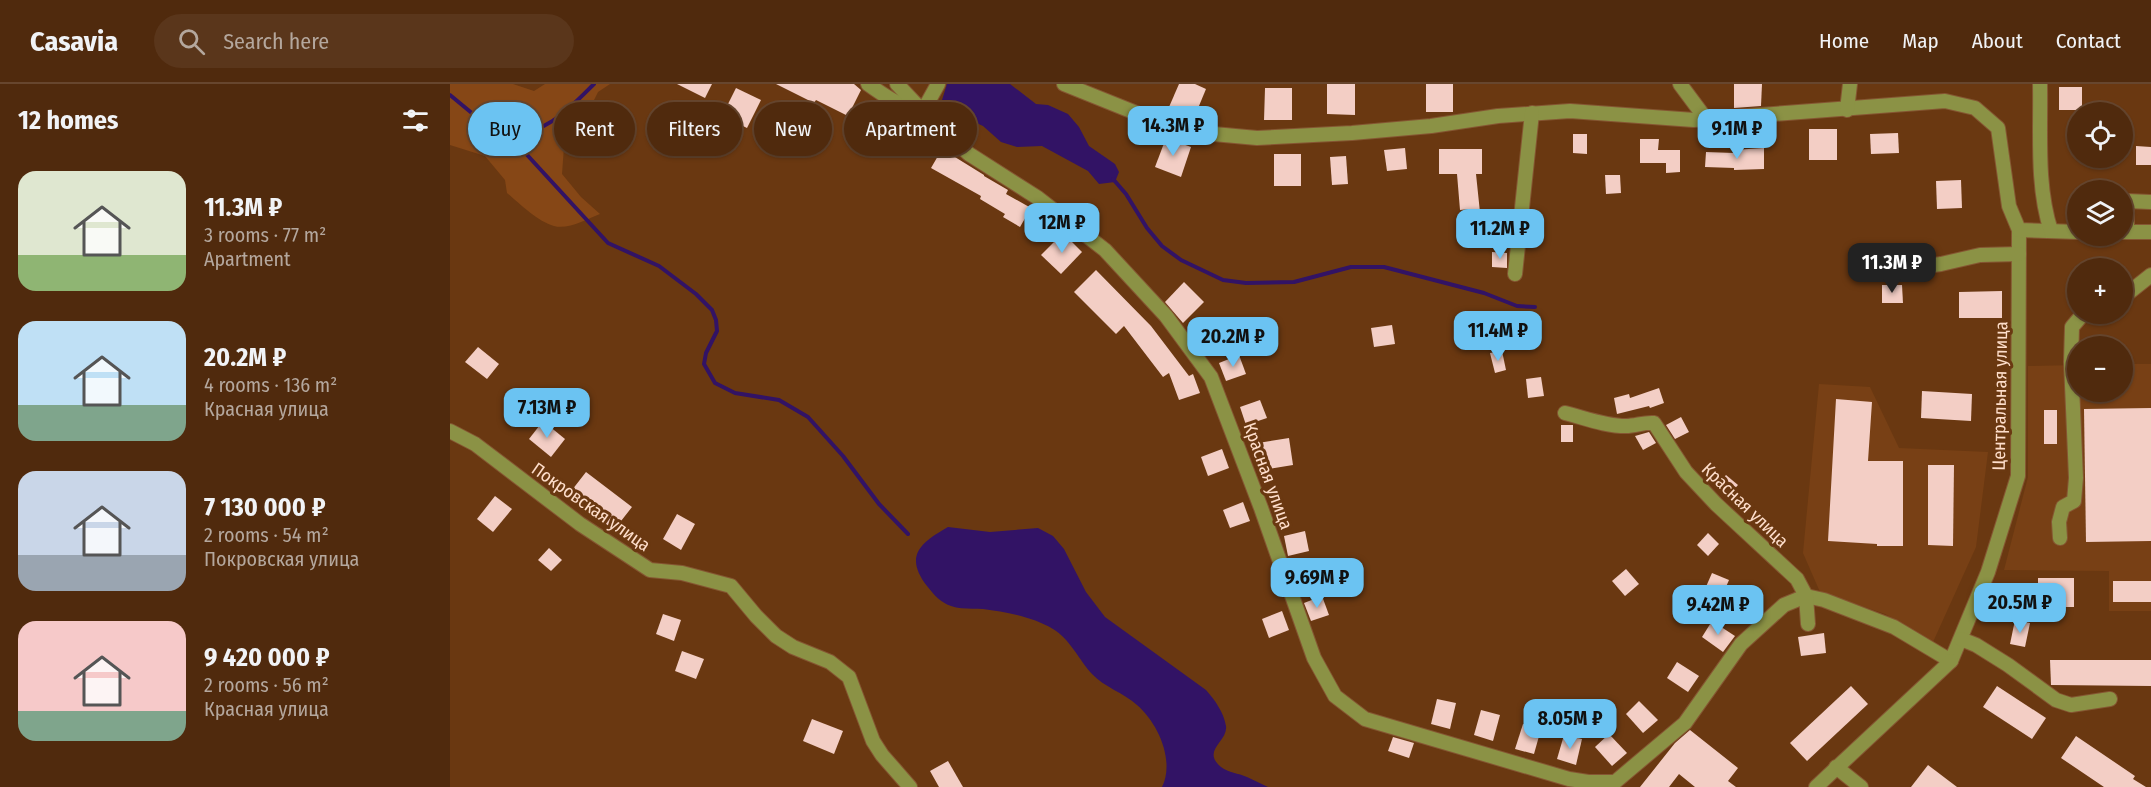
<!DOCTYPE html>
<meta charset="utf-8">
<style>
body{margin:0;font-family:"Fira Sans Condensed",sans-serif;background:#5a361b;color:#f1f3f6;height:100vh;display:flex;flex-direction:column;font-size:22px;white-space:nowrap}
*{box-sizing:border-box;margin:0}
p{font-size:20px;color:#b4a79d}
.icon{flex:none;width:33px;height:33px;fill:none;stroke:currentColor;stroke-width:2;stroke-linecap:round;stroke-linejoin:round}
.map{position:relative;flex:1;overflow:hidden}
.side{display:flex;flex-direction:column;background:#502a0d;width:450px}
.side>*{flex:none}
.top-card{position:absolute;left:18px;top:18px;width:570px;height:54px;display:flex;gap:12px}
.controls{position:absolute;left:1617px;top:18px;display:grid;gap:12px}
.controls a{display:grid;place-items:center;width:66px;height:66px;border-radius:50%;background:#502a0d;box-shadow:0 2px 4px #0004,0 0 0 2px #67462e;font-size:30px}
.price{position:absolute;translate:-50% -51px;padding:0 14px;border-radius:12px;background:#6bc3f2;color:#111;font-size:20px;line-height:39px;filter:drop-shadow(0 2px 3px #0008)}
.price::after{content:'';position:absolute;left:50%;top:36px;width:18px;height:14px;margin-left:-9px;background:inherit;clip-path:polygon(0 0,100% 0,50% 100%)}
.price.current{background:#222;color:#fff}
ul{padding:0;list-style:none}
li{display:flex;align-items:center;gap:18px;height:150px;padding:0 18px}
li span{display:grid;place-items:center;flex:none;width:168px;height:120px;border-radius:18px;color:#555}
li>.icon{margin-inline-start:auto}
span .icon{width:72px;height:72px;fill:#fffc;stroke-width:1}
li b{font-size:26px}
h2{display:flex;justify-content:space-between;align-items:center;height:72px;padding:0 18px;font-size:26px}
.tag{padding:0 21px;border-radius:27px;background:#502a0d;box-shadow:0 2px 4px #0004,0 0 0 2px #67462e;font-size:21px;line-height:54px}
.tag.current{background:#6bc3f2;color:#111}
header{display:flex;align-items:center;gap:36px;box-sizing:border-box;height:84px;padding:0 30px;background:#502a0d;border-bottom:2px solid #67462e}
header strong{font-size:28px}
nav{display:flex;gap:33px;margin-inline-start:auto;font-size:21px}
.search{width:420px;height:54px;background:#5a361b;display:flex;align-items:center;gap:15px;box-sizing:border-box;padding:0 21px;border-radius:33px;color:#b4a79d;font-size:22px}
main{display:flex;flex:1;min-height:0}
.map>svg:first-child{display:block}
.built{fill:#784015}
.green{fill:#864716}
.water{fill:#321365}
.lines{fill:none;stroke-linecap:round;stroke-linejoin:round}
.stream{stroke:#321365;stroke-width:4}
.building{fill:#f3cec5}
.minor-casing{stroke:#855632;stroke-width:16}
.minor{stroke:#8b9245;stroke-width:14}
.labels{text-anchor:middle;stroke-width:6;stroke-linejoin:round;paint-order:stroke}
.street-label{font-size:18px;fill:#fedecb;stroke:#6a3811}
</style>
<header>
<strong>Casavia</strong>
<div class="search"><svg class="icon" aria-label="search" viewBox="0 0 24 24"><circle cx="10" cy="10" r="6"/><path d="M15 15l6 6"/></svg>Search here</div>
<nav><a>Home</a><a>Map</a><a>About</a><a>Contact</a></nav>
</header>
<main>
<section class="side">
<h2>12 homes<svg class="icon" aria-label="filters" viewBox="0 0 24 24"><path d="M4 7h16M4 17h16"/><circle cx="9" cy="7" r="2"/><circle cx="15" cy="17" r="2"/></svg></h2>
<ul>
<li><span style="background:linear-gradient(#dfe7d0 70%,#8fb573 0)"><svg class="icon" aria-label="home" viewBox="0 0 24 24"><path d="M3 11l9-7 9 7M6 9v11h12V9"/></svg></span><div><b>11.3M ₽</b><p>3 rooms · 77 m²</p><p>Apartment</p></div></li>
<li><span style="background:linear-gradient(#bfe0f5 70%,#7fa58c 0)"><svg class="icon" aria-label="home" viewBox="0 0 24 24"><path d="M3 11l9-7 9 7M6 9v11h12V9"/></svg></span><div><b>20.2M ₽</b><p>4 rooms · 136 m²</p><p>Красная улица</p></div></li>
<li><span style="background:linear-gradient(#c9d6e8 70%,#9aa5b1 0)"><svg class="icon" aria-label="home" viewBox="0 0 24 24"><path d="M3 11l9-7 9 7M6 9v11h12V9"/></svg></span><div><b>7 130 000 ₽</b><p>2 rooms · 54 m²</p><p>Покровская улица</p></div></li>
<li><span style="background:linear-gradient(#f6c9c9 75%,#7fa58c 0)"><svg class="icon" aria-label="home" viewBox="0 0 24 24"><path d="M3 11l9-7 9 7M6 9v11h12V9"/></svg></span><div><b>9 420 000 ₽</b><p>2 rooms · 56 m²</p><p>Красная улица</p></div></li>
</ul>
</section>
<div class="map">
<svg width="1701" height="703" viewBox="0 0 1701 703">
<rect width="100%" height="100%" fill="#6a3811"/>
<!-- built -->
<g class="built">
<polygon points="1673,280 1701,280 1701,527 1659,527 1659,487 1554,486 1578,393 1578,282 1627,281 1628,308 1672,308"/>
<polygon points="1369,300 1420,303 1449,364 1538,368 1526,463 1483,558 1435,530 1370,508 1353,469"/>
</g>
<!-- green -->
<path class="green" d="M0 0H63L84 7 95 0H160L148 8 139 26 115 48 112 90 131 113 150 130C137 135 118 146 104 142 88 138 69 119 57 109L55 96 35 72 0 61Z"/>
<!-- water -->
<g class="water">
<polygon points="497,0 560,0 586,20 598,21 618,30 629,43 639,62 665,80 669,88 665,98 649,100 638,87 592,62 567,63 551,58 533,42 498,26 492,16"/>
<path d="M498 443 540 448 588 444 603 452 614 465 636 508 655 533 756 606C765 616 774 629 776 642 778 658 751 666 771 683 779 689 788 689 797 693 804 696 811 700 818 703H712C725 677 708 639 687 621 674 609 654 603 642 590 629 576 620 555 603 545 583 533 556 528 533 525 523 524 511 526 501 522 490 518 485 512 477 502 454 472 470 459 498 443Z"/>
</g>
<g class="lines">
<!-- stream -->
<g class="stream">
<polyline points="0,11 23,30 57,49 158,159 209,182 246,210 262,226 266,236 267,247 256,269 254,280 265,299 285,309 329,316 358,333 393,372 429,420 458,450"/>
<path d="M57 49C93 54 121 23 144 0"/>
<polyline points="663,95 676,110 697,144 712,162 731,176 773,196 796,199 844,198 901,183 934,183 1034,209 1067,222 1085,223"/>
</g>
</g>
<!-- building -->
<g class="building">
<polygon points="227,0 262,0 255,14"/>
<polygon points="326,0 404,0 411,6 398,32 366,16 364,19"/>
<polygon points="729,0 745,0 756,5 744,34 719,23"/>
<polygon points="877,0 905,0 905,31 877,30"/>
<rect x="976" y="0" width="27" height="28"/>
<polygon points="1284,0 1312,0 1311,22 1284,24"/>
<rect x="1609" y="3" width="23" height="23"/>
<polygon points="286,4 311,16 297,44 272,32"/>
<polygon points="815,4 842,4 842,36 814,36"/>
<polygon points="430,27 447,37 436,56 419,45"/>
<rect x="1359" y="45" width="28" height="31"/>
<polygon points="1448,49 1449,69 1421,70 1420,50"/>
<polygon points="1123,50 1137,50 1137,70 1123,69"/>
<polygon points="716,54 741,63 731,93 705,83"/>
<polygon points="1190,55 1209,55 1208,66 1230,66 1230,88 1216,89 1216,79 1190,79"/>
<polygon points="1686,62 1701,63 1701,81 1686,81"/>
<polygon points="955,64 957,85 937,87 934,66"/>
<polygon points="1314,64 1314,85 1284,86 1284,84 1255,83 1256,68 1284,69 1283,66"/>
<polygon points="492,65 534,91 534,92 558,106 556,110 581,124 570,143 553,133 555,130 530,115 531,112 481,84"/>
<polygon points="989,65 1032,65 1032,90 1026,90 1031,138 1036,138 1038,162 1021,163 1019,125 1010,126 1007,90 989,90"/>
<rect x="824" y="70" width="27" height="32"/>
<polygon points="896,72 898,100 882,101 880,73"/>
<polygon points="1155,91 1170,91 1171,109 1156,110"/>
<polygon points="1511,96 1512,124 1487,125 1486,97"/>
<polygon points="613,149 632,168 611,190 591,171"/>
<polygon points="1042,168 1057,169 1057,184 1042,183"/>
<polygon points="646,186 701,242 739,292 743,290 750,309 729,316 719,289 713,293 674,242 666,250 624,208"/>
<polygon points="734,198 754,218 733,239 715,218"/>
<polygon points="1432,201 1452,201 1453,219 1432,219"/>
<polygon points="1552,207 1552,234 1509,234 1509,208"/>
<polygon points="942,241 945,260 924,263 921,244"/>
<polygon points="28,263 49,280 37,295 15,278"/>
<polygon points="1052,267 1056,286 1045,289 1040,269"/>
<polygon points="789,271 796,290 776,297 769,279"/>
<polygon points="1091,293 1094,312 1078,314 1076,295"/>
<polygon points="1209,304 1214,319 1200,324 1199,322 1167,330 1164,314 1179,310 1180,314"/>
<polygon points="1472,307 1522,310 1521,337 1471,334"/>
<polygon points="1386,315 1422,318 1418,377 1453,377 1453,462 1427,462 1427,460 1378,457"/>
<polygon points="810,316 817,334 796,341 790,323"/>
<polygon points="1701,324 1701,457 1636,458 1634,325"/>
<rect x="1594" y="326" width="13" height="34"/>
<polygon points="1231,333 1239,348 1225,355 1216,341"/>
<polygon points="93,337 115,355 101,373 79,355"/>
<rect x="1111" y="341" width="12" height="17"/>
<polygon points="1199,348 1206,359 1193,366 1185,352"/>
<polygon points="839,354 843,381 813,386 808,359"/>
<polygon points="772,365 779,384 758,392 751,373"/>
<polygon points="1478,381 1504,381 1503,462 1478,461"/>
<polygon points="136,388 182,423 164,446 147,433 151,428 122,406"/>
<polygon points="1276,391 1288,401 1277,413 1265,403"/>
<polygon points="45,412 62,425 43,448 27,435"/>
<polygon points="793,418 800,437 780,444 773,426"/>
<polygon points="227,430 245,440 231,466 213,455"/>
<polygon points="855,447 859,467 838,472 834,452"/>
<polygon points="1258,449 1269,460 1258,472 1247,461"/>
<polygon points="99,464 112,476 101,487 88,476"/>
<polygon points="1176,485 1189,500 1175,512 1162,497"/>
<polygon points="1262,489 1279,496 1272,512 1255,505"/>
<rect x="1588" y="494" width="36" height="29"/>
<rect x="1663" y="497" width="38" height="21"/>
<polygon points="872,512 879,531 861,537 854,519"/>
<polygon points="832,527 839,546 819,554 812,535"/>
<polygon points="213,530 231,536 224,557 206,550"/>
<polygon points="1565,536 1580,539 1575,563 1560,560"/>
<polygon points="1262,537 1285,552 1273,568 1252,553"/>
<polygon points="1374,549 1376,569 1351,572 1348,553"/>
<polygon points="232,567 254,575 246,595 225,587"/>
<polygon points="1600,576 1701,576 1701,602 1601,601"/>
<polygon points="1227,578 1249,592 1238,608 1217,594"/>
<polygon points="1401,602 1418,620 1357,677 1340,659"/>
<polygon points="1547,602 1596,634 1582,655 1533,623"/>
<polygon points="987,615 1006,619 1000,645 981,640"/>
<polygon points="1189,617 1208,636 1193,649 1176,630"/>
<polygon points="1031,626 1050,631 1043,657 1024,651"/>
<polygon points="362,635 393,647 384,670 353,657"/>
<polygon points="1073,640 1091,645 1084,670 1065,665"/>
<polygon points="1240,646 1288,684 1278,697 1286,703 1245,703 1229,690 1219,703 1190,703 1225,659"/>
<polygon points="1159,650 1177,669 1162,682 1145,663"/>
<polygon points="1114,651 1132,655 1126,681 1107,675"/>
<polygon points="1626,652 1685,692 1683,695 1696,703 1654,703 1611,674"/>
<polygon points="943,653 964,659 959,674 938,667"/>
<polygon points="498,677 513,703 489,703 480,687"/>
<polygon points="1478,681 1507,703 1461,703"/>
</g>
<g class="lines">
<!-- minor casing -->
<g class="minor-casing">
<g id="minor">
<path d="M418 0C436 13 451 23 473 27"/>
<polyline points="447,0 480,35 519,70 588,114 655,166 716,232 761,293 811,424 864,574 885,612 915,635 1119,695 1138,698 1165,698 1235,639 1291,560 1334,521 1356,512 1374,516 1444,543 1501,577 1538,488 1568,392 1569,146"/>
<polyline points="614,0 731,47 807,54 902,49 981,42 1048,32 1120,27 1244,36 1495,17 1525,24 1548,44 1559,122 1569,146 1628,148"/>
<polyline points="1230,0 1256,35"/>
<path d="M1590 0C1591 48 1586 101 1601 147"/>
<polyline points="1397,26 1400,0"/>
<polyline points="473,27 488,0"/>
<polyline points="1672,117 1677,117 1677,148"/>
<polyline points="1677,117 1700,118"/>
<polyline points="1672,148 1701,148"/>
<polyline points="1425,189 1491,180 1530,171 1569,170"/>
<polyline points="1065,190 1082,29"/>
<polyline points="1672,214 1701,191"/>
<path d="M1115 329C1135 334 1155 342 1176 342 1186 342 1194 338 1204 339L1236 388 1266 420 1347 495 1356 512 1358 540"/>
<polyline points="0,347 25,360 130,440 200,486 232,489 281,502 306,532 326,552 343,563 380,578 399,593 423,657 432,671 460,703"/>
<polyline points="1610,454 1609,438 1613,423 1624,417 1626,394 1621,278 1622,243 1633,230"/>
<polyline points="1511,555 1526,561 1558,581 1606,616 1621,621 1660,615"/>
<polyline points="1386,683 1411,703"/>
<polyline points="1366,703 1501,577"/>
</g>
</g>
<!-- minor -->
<use href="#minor" class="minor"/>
</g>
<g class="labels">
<!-- street labels -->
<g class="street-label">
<text transform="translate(1550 312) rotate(-89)" y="6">Центральная улица</text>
<text transform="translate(818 392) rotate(70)" y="6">Красная улица</text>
<text transform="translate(1295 421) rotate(44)" y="6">Красная улица</text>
<text transform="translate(141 423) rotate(35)" y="6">Покровская улица</text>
</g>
</g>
</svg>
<div class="controls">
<a><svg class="icon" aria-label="locate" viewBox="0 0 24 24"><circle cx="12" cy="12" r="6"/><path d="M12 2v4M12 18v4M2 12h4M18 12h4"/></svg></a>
<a><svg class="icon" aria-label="layers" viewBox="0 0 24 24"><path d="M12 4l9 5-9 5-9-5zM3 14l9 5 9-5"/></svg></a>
<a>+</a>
<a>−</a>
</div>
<b class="price" style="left:723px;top:73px">14.3M ₽</b>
<b class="price" style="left:1287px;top:76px">9.1M ₽</b>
<b class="price" style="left:612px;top:170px">12M ₽</b>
<b class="price" style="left:1050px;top:176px">11.2M ₽</b>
<b class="price current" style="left:1442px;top:210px">11.3M ₽</b>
<b class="price" style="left:1048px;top:278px">11.4M ₽</b>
<b class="price" style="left:783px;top:284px">20.2M ₽</b>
<b class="price" style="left:97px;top:355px">7.13M ₽</b>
<b class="price" style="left:867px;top:525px">9.69M ₽</b>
<b class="price" style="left:1570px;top:550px">20.5M ₽</b>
<b class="price" style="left:1268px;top:552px">9.42M ₽</b>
<b class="price" style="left:1120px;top:666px">8.05M ₽</b>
<div class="top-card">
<a class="tag current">Buy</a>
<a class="tag">Rent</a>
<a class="tag">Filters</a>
<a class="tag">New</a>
<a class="tag">Apartment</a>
</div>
</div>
</main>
